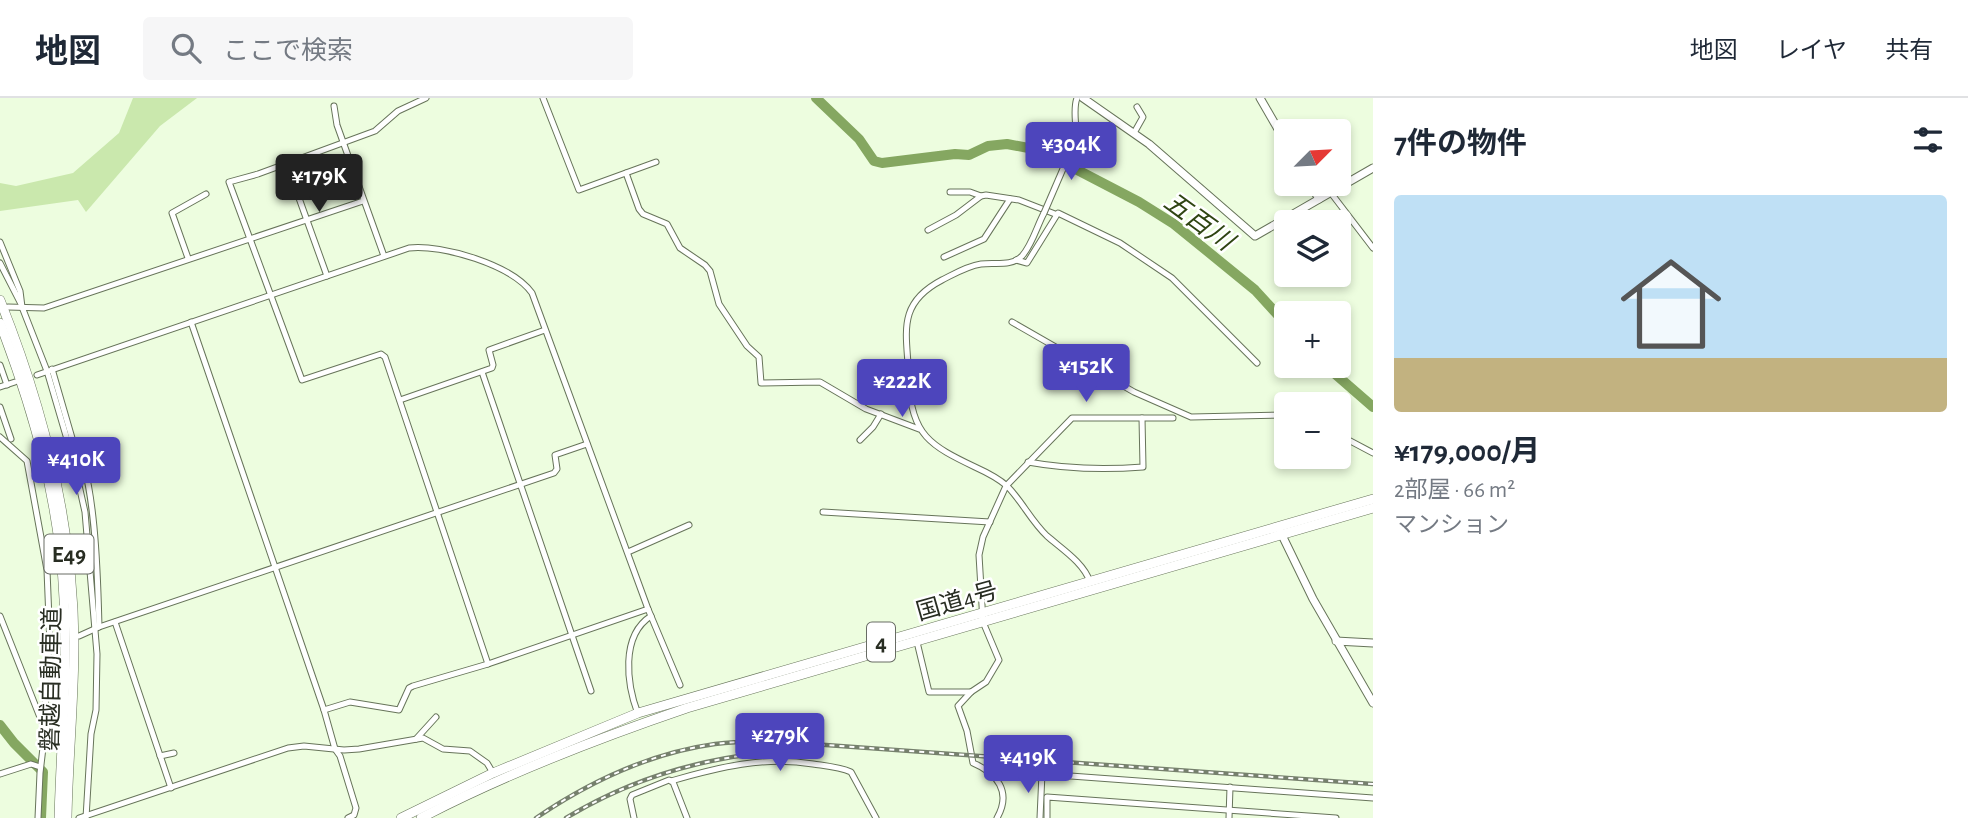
<!DOCTYPE html>
<html lang="ja">
<meta charset="utf-8">
<style>
body{margin:0;font-family:"Alegreya Sans","Noto Sans JP",sans-serif;background:#f6f6f7;color:#1f2937;height:100vh;display:flex;flex-direction:column;font-size:26px;white-space:nowrap}
*{box-sizing:border-box;margin:0}
p{font-size:23px;color:#747a83}
.icon{flex:none;width:38px;height:38px;fill:none;stroke:currentColor;stroke-width:2;stroke-linecap:round;stroke-linejoin:round}
.map{position:relative;flex:1;overflow:hidden}
.details{display:flex;flex-direction:column;background:#fff;width:595px}
.details>*{flex:none}
.needle{width:46px;rotate:66deg}
.fabs{position:absolute;left:1274px;top:21px;display:grid;gap:14px}
.fabs a{display:grid;place-items:center;width:77px;height:77px;border-radius:7px;background:#fff;box-shadow:0 4px 10px #0003;font-size:35px}
.price{position:absolute;translate:-50% -60px;padding:0 16px;border-radius:7px;background:#4d45bc;color:#fff;font-size:23px;line-height:46px;filter:drop-shadow(0 2px 4px #0008)}
.price::after{content:'';position:absolute;left:50%;top:42px;width:21px;height:16px;margin-left:-10px;background:inherit;clip-path:polygon(0 0,100% 0,50% 100%)}
.price.current{background:#222;color:#fff}
ul{padding:0;list-style:none}
li{display:grid;align-content:center;gap:14px;height:371px;padding:0 21px}
li span{display:grid;place-items:center;height:217px;border-radius:7px;color:#555}
li>.icon{margin-inline-start:auto}
span .icon{width:126px;height:126px;fill:#fffc;stroke-width:1}
li b{font-size:30px}
h2{display:flex;justify-content:space-between;align-items:center;height:84px;padding:0 21px;font-size:30px}
header{display:flex;align-items:center;gap:42px;box-sizing:border-box;height:98px;padding:0 35px;background:#fff;border-bottom:2px solid #e0e1e3}
header strong{font-size:33px}
nav{display:flex;gap:38px;margin-inline-start:auto;font-size:24px}
.search{width:490px;height:63px;background:#f6f6f7;display:flex;align-items:center;gap:18px;box-sizing:border-box;padding:0 24px;border-radius:7px;color:#747a83;font-size:26px}
main{display:flex;flex:1;min-height:0}
.map>svg:first-child{display:block}
.green{fill:#cae8ad}
.lines{fill:none;stroke-linecap:round;stroke-linejoin:round}
.river{stroke:#85a761;stroke-width:10}
.street-casing{stroke:#67745a;stroke-width:7}
.secondary-casing{stroke:#67745a;stroke-width:9}
.highway-casing{stroke:#67745a;stroke-width:10}
.street{stroke:#fff;stroke-width:5}
.secondary{stroke:#fff;stroke-width:7}
.highway{stroke:#fff;stroke-width:9}
.rail-casing{stroke:#76806d;stroke-width:4.5}
.rail{stroke:#fff;stroke-width:2;stroke-dasharray:5;stroke-linecap:butt}
.street-bridge-casing{stroke:#67745a;stroke-width:7;stroke-linecap:butt}
.street-bridge{stroke:#fff;stroke-width:5}
.labels{text-anchor:middle;stroke-width:5;stroke-linejoin:round;paint-order:stroke}
.shield{fill:#fff;stroke:#686c64;stroke-width:2}
.shield-label{font-size:23px;font-weight:bold;fill:#282d22}
.street-label{font-size:24px;fill:#282d22;stroke:#fff}
.water-label{font-size:26px;font-style:italic;fill:#2f4512;stroke:#fff}
</style>
<header>
<strong>地図</strong>
<div class="search"><svg class="icon" aria-label="search" viewBox="0 0 24 24"><circle cx="10" cy="10" r="6"/><path d="M15 15l6 6"/></svg>ここで検索</div>
<nav><a>地図</a><a>レイヤ</a><a>共有</a></nav>
</header>
<main>
<div class="map">
<svg width="1373" height="720" viewBox="0 0 1373 720">
<rect width="100%" height="100%" fill="#edfddf"/>
<!-- green -->
<polygon class="green" points="133,0 197,0 160,28 86,114 78,102 0,113 0,85 16,88 73,75 119,35"/>
<g class="lines">
<!-- river -->
<g class="river">
<polyline points="816,0 859,41 874,63 882,65 955,56 969,57 988,48 1007,46 1039,52 1139,104 1174,126 1255,192 1286,226"/>
<polyline points="1326,268 1373,309"/>
<polyline points="0,627 14,645 43,674 41,720"/>
</g>
<!-- street casing -->
<g class="street-casing">
<g id="street">
<polyline points="426,0 398,13 375,33 258,76 229,84 302,282 381,256 385,259 488,566"/>
<polyline points="543,0 579,92 656,64"/>
<polyline points="334,8 337,27 384,158"/>
<polyline points="1134,35 1143,19 1137,9"/>
<path d="M1075 43C1078 29 1072 13 1077 0"/>
<polyline points="286,64 327,178"/>
<polyline points="626,75 639,111 643,116 667,126 680,150 705,167 710,173 719,206 747,248 759,259 761,285 820,284 866,311 919,331"/>
<polyline points="295,84 306,79"/>
<polyline points="950,94 970,94 981,98"/>
<polyline points="1331,95 1373,150"/>
<path d="M1044 115C1037 128 1032 147 1022 158 1011 169 995 164 981 166 967 168 954 176 942 182 894 207 908 238 909 284 911 337 931 348 975 369 986 374 998 380 1007 388 1022 403 1031 423 1047 438 1062 451 1084 465 1090 484"/>
<polyline points="928,132 956,117 981,98 986,97 1019,102 1055,116"/>
<polyline points="0,144 20,193 22,209 47,273 74,365 85,414 97,556 96,612 91,636 86,720"/>
<polyline points="944,159 984,141 1010,101"/>
<polyline points="188,160 172,115 206,96"/>
<polyline points="1016,162 1027,165 1058,115 1120,145 1172,180 1257,265"/>
<polyline points="0,165 21,206"/>
<polyline points="8,209 44,210 363,103"/>
<polyline points="191,224 324,612 335,651 340,658 356,710 354,717 348,720"/>
<polyline points="1012,224 1134,294 1191,319 1286,317"/>
<polyline points="0,267 7,287"/>
<path d="M52 271 74 347C96 372 98 492 99 529"/>
<polyline points="482,274 591,593"/>
<path d="M37 277 409 150C442 146 512 167 532 195L648 511 680 587"/>
<polyline points="0,289 15,284"/>
<polyline points="400,302 492,270 493,267 489,252 545,232"/>
<polyline points="0,309 11,341"/>
<polyline points="1339,337 1373,355"/>
<polyline points="0,339 27,363 47,472 50,547 46,568 45,633 40,675 38,720"/>
<polyline points="860,342 873,329 881,316"/>
<path d="M1028 364C1066 371 1104 372 1143 369L1142 320"/>
<polyline points="823,414 990,424"/>
<polyline points="628,454 689,427"/>
<polyline points="0,518 45,632"/>
<polyline points="115,524 171,690"/>
<polyline points="79,538 99,529 554,375 557,371 555,357 587,346"/>
<polyline points="917,544 929,594 971,594"/>
<polyline points="324,612 350,604 399,612 409,590 413,588 488,566 648,511"/>
<path d="M638 616C627 587 620 538 651 518"/>
<polyline points="416,641 436,619"/>
<polyline points="160,658 174,655"/>
<polyline points="989,672 1373,700"/>
<polyline points="0,676 31,666 40,669"/>
<path d="M671 683C719 669 764 658 813 666 826 668 839 669 851 674L876 720"/>
<polyline points="79,720 288,650 304,648 344,652 359,651 423,640 443,651 470,653 487,665 493,675"/>
<polyline points="634,720 630,701 632,697 669,682 673,684 687,720"/>
<path d="M997 720C1012 694 997 675 973 665L967 633 958 608 971 594 986 584 999 562 983 524 979 457 983 439 1006 388 1072 320H1173"/>
<polyline points="1040,720 1042,675"/>
<polyline points="1047,720 1047,699 1336,720"/>
<polyline points="1229,720 1230,689"/>
</g>
</g>
<!-- secondary casing -->
<g class="secondary-casing">
<g id="secondary">
<polyline points="1083,0 1149,46 1255,138 1373,70"/>
<polyline points="1260,0 1286,45"/>
<polyline points="1310,86 1319,101"/>
<polyline points="1280,433 1313,501 1373,605"/>
<polyline points="1336,543 1373,545"/>
</g>
</g>
<!-- highway casing -->
<g class="highway-casing">
<g id="highway">
<path d="M0 202C44 312 73 425 74 544 74 603 68 661 67 720"/>
<path d="M0 225C34 314 60 405 64 501 68 574 61 647 59 720"/>
<polyline points="401,720 493,675 638,615 1373,401"/>
<path d="M421 720C507 675 596 641 687 610L1373 410"/>
</g>
</g>
<!-- street -->
<use href="#street" class="street"/>
<!-- secondary -->
<use href="#secondary" class="secondary"/>
<!-- highway -->
<use href="#highway" class="highway"/>
<!-- rail casing -->
<g class="rail-casing">
<g id="rail">
<path d="M536 720C589 684 650 655 715 646 747 642 780 644 812 646L1373 686"/>
<path d="M566 720C632 680 708 658 785 653"/>
</g>
</g>
<!-- rail -->
<use href="#rail" class="rail"/>
<!-- street-bridge casing -->
<g class="street-bridge-casing">
<polyline id="street-bridge" points="1044,115 1075,43"/>
</g>
<!-- street-bridge -->
<use href="#street-bridge" class="street-bridge"/>
</g>
<g class="labels">
<!-- shield labels -->
<g class="shield">
<rect x="44.5" y="436.5" width="49" height="39" rx="5"/>
<rect x="867" y="524.5" width="28" height="39" rx="5"/>
</g>
<g class="shield-label">
<text x="69" y="464">E49</text>
<text x="881" y="552">4</text>
</g>
<!-- street labels -->
<g class="street-label">
<text transform="translate(957 503) rotate(-16)" y="8">国道4号</text>
<text transform="translate(51 581) rotate(-89)" y="8">磐越自動車道</text>
</g>
<!-- water labels -->
<g class="water-label">
<text transform="translate(1199 123) rotate(36)" y="9">五百川</text>
</g>
</g>
</svg>
<div class="fabs">
<a><svg class="needle" viewBox="-14 -14 28 28"><path d="M0-13l5 13h-10z" fill="#e53935"/><path d="M0 13l5-13h-10z" fill="#747a83"/></svg></a>
<a><svg class="icon" aria-label="layers" viewBox="0 0 24 24"><path d="M12 4l9 5-9 5-9-5zM3 14l9 5 9-5"/></svg></a>
<a>+</a>
<a>−</a>
</div>
<b class="price" style="left:1071px;top:84px">¥304K</b>
<b class="price current" style="left:319px;top:116px">¥179K</b>
<b class="price" style="left:1086px;top:306px">¥152K</b>
<b class="price" style="left:902px;top:321px">¥222K</b>
<b class="price" style="left:76px;top:399px">¥410K</b>
<b class="price" style="left:780px;top:675px">¥279K</b>
<b class="price" style="left:1028px;top:697px">¥419K</b>
</div>
<section class="details">
<h2>7件の物件<svg class="icon" aria-label="filters" viewBox="0 0 24 24"><path d="M4 7h16M4 17h16"/><circle cx="9" cy="7" r="2"/><circle cx="15" cy="17" r="2"/></svg></h2>
<ul>
<li><span style="background:linear-gradient(#bfe0f5 75%,#c2b280 0)"><svg class="icon" aria-label="home" viewBox="0 0 24 24"><path d="M3 11l9-7 9 7M6 9v11h12V9"/></svg></span><div><b>¥179,000/月</b><p>2部屋 · 66 m²</p><p>マンション</p></div></li>
</ul>
</section>
</main>
